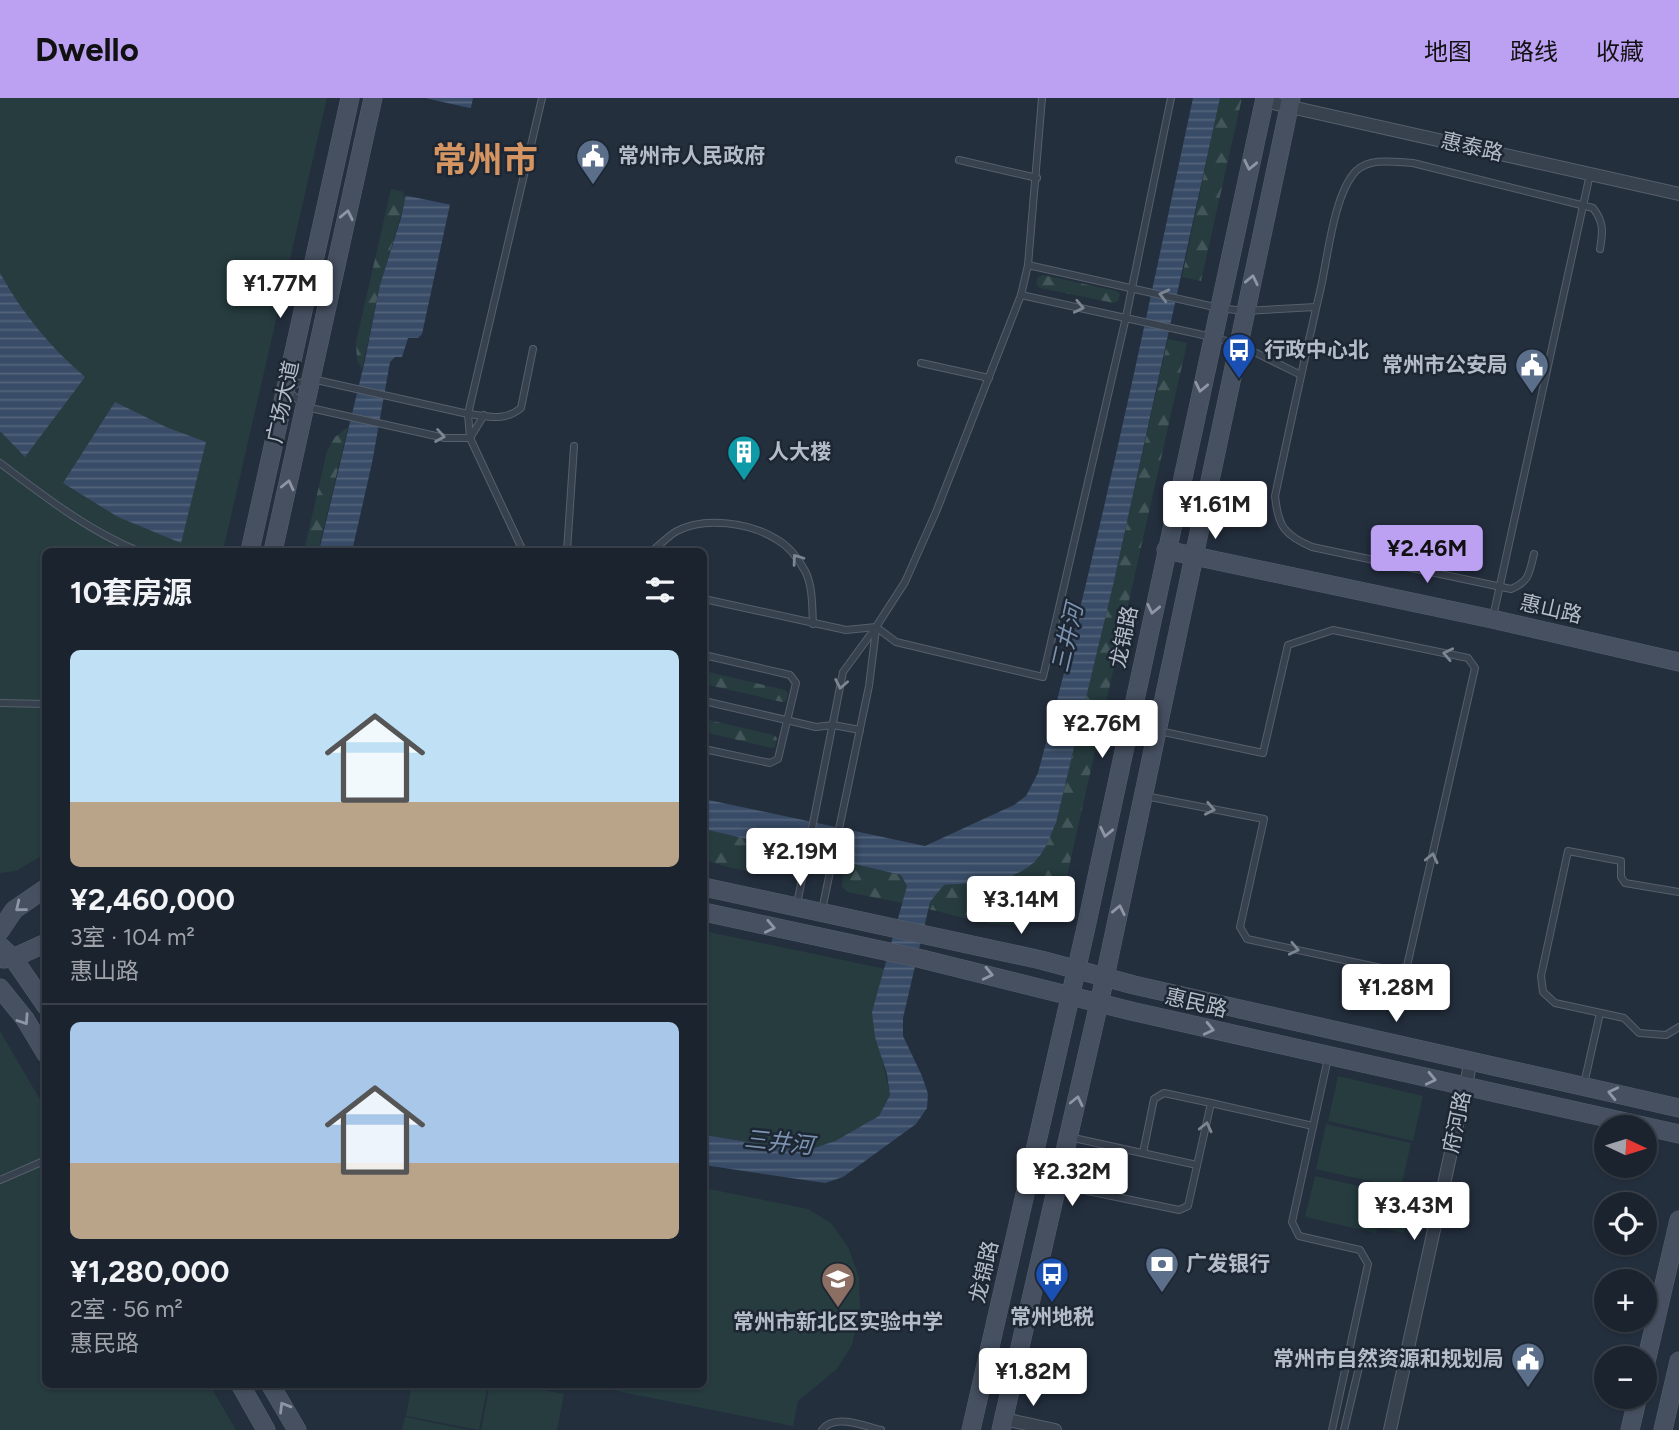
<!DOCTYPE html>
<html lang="zh">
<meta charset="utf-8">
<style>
body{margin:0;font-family:Figtree,"Noto Sans SC",sans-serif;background:#242b36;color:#f1f3f6;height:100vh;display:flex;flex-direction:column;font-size:26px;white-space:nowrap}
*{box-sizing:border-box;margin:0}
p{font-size:23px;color:#a0a4aa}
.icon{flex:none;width:38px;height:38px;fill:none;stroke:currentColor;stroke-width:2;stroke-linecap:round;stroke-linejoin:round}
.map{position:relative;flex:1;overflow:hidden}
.sheet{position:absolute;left:42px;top:450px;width:665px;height:840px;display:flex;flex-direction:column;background:#1b232e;border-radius:10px;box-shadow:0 2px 5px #0004,0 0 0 2px #39404a}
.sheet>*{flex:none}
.needle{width:46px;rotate:94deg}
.buttons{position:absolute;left:1594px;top:1017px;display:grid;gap:14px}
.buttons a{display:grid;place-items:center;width:63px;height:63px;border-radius:50%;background:#1b232e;box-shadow:0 2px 5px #0004,0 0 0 2px #39404a;font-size:35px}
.price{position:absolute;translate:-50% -60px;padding:0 16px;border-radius:7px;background:#fff;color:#222;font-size:23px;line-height:46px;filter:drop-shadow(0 2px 4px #0008)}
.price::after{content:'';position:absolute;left:50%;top:42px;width:21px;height:16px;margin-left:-10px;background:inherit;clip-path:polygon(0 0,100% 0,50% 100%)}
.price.active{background:#bca0f2;color:#111}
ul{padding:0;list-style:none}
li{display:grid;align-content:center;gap:14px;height:371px;padding:0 28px}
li+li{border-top:2px solid #39404a}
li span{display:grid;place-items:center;height:217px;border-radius:10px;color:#555}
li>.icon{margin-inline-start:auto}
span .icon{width:126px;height:126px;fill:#fffc;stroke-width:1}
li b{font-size:30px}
h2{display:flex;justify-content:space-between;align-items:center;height:84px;padding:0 28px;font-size:30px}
header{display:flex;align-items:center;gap:42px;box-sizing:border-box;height:98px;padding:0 35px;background:#bca0f2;color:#111}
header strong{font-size:33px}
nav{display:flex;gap:38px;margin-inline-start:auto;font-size:24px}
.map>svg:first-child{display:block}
.forest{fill:url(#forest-firs)}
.park{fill:#263c3f}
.water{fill:url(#water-rules)}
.pier{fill:#242f3e}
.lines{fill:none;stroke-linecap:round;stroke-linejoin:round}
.lane-casing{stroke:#565f6c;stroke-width:8}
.street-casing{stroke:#565f6c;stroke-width:14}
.secondary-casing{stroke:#565f6c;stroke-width:19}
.lane{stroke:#38414e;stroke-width:6}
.street{stroke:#38414e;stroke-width:12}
.secondary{stroke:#465061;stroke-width:18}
.oneway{stroke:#8e96a5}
.oneway2{stroke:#7c8592}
.labels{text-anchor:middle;stroke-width:5;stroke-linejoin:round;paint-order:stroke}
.street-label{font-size:21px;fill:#b4bcc9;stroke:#1d2633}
.poi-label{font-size:21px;font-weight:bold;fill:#b4bcc9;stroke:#1d2633;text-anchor:start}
.water-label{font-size:23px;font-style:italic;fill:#7c92b1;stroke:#1d2633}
.town-label{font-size:35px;font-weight:bold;fill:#d59563;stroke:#1d2633}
</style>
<header>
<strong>Dwello</strong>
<nav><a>地图</a><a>路线</a><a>收藏</a></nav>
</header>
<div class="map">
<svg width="1679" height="1332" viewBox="0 0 1679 1332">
<defs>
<pattern id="forest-firs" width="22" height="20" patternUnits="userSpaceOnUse" patternTransform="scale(1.75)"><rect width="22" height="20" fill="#263c3f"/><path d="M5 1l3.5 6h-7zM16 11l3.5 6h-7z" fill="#435659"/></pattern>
<pattern id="water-rules" width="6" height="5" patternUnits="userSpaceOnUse" patternTransform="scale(1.75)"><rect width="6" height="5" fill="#394c67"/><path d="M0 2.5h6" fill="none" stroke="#53647b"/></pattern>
</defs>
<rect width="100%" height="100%" fill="#242f3e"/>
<!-- forest -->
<g class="forest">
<polygon points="1220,0 1242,0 1201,183 1182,179"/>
<polygon points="391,91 404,94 406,100 380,187 362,271 357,263 356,244"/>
<polygon points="1043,177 1116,193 1120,196 1118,203 1114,205 1040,190 1036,186 1038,179"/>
<path d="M1168 241 1187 245 1062 800C1058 806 1053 815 1048 818 1019 839 960 818 928 811L930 804 944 787 1006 781 1043 754 1056 725 1114 483Z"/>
<polygon points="348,329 318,453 304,453 327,353 335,339"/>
<polygon points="704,573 785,592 788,595 786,603 782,604 704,586"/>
<polygon points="704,621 774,637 777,640 775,649 771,650 704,634"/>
<path d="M704 731 787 750C784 759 782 770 772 774 759 779 718 766 704 762Z"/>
<polygon points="844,764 901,777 907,788 903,805 847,794 842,788"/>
</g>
<!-- park -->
<g class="park">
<polygon points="0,0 327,0 223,453 46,453 45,756 16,773 0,775"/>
<polygon points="704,833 886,871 872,914 890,997 879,1018 835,1043 805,1053 704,1037"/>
<polygon points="0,933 45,1010 46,1286 209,1286 236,1332 0,1332"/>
<polygon points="1338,978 1423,998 1413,1043 1328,1023"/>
<polygon points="1326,1026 1411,1045 1401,1090 1316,1071"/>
<polygon points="1315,1078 1385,1094 1376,1135 1305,1119"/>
<polygon points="704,1090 808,1111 831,1125 848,1149 859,1179 860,1210 852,1247 837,1271 798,1303 793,1328 581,1286 704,1286"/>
<polygon points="1391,1090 1412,1094 1404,1135 1382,1130"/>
<polygon points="412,1286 488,1286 479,1332 406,1318"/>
<polygon points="490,1286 514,1286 564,1296 557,1332 481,1332"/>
<polygon points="405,1319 468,1332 402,1332"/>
</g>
<!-- water -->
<g class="water">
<polygon points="427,0 473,0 422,236 418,240 408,240 402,259 395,259 390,264 372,365 352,453 319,453 365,262 380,187 401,120"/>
<path d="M1193 0H1220L1114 483 1056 725C1051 735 1048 747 1041 756 1018 787 979 784 944 787L930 804 903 920V938L922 978 928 996 927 1010 916 1026 843 1079 825 1085 704 1067V1037L805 1053 835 1043 879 1018 890 997 887 976 875 939 872 914 907 788 901 777 704 731V701L925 748 1014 707 1026 698 1038 675C1098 452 1145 226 1193 0Z"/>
<path d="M0 175C22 215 50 249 85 279L25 359 0 333Z"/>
<polygon points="115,304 166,329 206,344 181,445 118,419 63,385"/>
</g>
<!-- pier -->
<polygon class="pier" points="425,0 474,11 452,107 403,97"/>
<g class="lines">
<!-- lane casing -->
<g class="lane-casing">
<g id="lane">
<polyline points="959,62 1037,80"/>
<polyline points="1028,167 1219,210 1245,213 1316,209"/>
<polyline points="1021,197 1212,239 1238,246 1301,277"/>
<polyline points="921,265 989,280"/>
<path d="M484 317 470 340H445L306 309 285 290 312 281 468 316C489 318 504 324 521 310L533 251"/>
<path d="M0 365C44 398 87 432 138 453"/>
<polyline points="523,453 470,340 468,316 542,0"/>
<polyline points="567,453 574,348"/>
<path d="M652 453C660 447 668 438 677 433 705 418 750 425 776 441 789 448 798 460 805 473 813 488 812 509 813 526"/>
<path d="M1534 456C1529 475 1530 483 1511 491L1312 449C1284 437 1278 428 1275 398 1290 328 1305 258 1321 189 1328 157 1334 96 1356 73 1370 59 1395 64 1413 65L1593 110C1604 124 1603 134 1600 151"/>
<polyline points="704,501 846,532 876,529 905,484 936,414 1021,197 1028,167 1042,0"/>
<polyline points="1493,519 1590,76"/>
<polyline points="876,529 896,544 1043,579 1126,219 1171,0"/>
<polyline points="704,557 790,577 796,585 778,661 770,665 704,651"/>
<polyline points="704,603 816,629 833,627 860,632"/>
<polyline points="0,605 46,606"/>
<polyline points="1145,698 1264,721 1240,829 1247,841 1395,873 1407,868 1475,570 1468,560 1333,532 1288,547 1263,655 1159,633"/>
<polyline points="1679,794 1625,785 1621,779 1621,763 1568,753 1541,878 1543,894 1555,905 1624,920 1639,935 1666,937 1679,929"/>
<polyline points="797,806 843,574 876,529"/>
<polyline points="822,812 869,588 876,531"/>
<polyline points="1328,960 1292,1124 1299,1138 1360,1152 1368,1166 1332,1332"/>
<polyline points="1584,986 1600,915"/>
<polyline points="1069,1039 1197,1067"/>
<polyline points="1143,1055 1154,1001 1164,995 1211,1005"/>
<polyline points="0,1082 46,1062"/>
<polyline points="1059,1087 1179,1112 1188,1108 1211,1005 1313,1028"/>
<path d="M822 1332C834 1315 864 1328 881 1332"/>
<polyline points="1344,1332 1359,1269"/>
</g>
</g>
<!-- street casing -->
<g class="street-casing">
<g id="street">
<polyline points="1264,3 1679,96"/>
<polyline points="1004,1321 1055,1332"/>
<polyline points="1390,1332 1471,963"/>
</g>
</g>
<!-- secondary casing -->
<g class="secondary-casing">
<g id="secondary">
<polyline points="1166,452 1492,521 1679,564"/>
<polyline points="250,453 350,0"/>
<polyline points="273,453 373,0"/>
<polyline points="704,789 1041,862 1134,887 1679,1010"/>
<polyline points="704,814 922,861 1131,913 1679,1036"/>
<polyline points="0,833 14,812 46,790"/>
<polyline points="0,848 13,860 46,908"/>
<polyline points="3,861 13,860 46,845"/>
<polyline points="0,890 25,921 46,956"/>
<polyline points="1645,1268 1679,1122"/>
<polyline points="240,1286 266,1332"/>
<polyline points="270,1286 297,1332"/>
<polyline points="971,1332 1085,834 1265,0"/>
<polyline points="1001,1332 1105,879 1291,0"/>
<polyline points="1630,1332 1638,1298"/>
<polyline points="1663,1332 1679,1263"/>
</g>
</g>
<!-- lane -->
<use href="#lane" class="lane"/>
<!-- street -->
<use href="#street" class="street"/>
<!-- secondary -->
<use href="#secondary" class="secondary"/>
</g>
<!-- one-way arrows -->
<defs><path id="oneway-chevron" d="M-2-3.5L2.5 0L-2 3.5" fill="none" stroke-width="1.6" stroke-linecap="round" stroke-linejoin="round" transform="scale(1.75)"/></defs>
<g class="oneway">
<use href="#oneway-chevron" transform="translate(1250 67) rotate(102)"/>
<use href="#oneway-chevron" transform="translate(347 117) rotate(-78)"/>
<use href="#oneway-chevron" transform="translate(1252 182) rotate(-78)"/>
<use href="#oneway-chevron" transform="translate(1201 289) rotate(102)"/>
<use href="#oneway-chevron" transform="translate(288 387) rotate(-77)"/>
<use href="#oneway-chevron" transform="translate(1153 511) rotate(102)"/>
<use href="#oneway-chevron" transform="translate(1106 734) rotate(102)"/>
<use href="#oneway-chevron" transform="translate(20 809) rotate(141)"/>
<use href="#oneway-chevron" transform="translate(1119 812) rotate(-78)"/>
<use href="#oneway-chevron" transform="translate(770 829) rotate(12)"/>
<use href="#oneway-chevron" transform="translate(988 876) rotate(13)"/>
<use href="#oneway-chevron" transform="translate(24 922) rotate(56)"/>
<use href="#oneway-chevron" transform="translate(1209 931) rotate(13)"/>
<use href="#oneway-chevron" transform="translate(1431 981) rotate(13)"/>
<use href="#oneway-chevron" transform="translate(1613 995) rotate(-167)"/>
<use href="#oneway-chevron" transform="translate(1077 1003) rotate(-77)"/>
<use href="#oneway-chevron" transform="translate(284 1309) rotate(-121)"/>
</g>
<g class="oneway2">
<use href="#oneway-chevron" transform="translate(1164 197) rotate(-166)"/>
<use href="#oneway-chevron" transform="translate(1079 209) rotate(12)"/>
<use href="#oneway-chevron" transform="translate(440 338) rotate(9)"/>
<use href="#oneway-chevron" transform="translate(797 461) rotate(-126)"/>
<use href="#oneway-chevron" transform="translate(1448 556) rotate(-168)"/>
<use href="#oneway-chevron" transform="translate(841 586) rotate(101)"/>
<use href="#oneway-chevron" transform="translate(1210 711) rotate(11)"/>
<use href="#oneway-chevron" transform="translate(1432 760) rotate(-77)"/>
<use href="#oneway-chevron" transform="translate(1294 851) rotate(12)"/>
<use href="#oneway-chevron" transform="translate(1206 1029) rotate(-77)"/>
</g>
<!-- icons -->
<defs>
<g id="civic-pin" transform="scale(1.75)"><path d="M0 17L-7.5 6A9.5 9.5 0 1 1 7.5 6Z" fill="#5c6f8a" stroke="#1d2633"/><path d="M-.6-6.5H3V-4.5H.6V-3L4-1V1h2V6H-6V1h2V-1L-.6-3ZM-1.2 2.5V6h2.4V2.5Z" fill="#fff"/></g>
<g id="bus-pin" transform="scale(1.75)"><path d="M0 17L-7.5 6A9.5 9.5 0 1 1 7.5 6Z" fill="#1a4fb4" stroke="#1d2633"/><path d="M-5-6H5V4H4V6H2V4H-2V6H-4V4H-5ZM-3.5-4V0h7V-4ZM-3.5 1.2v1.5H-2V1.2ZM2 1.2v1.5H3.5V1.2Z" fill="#fff"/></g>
<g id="building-pin" transform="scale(1.75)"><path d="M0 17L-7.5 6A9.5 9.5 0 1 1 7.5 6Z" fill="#0f9aa8" stroke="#1d2633"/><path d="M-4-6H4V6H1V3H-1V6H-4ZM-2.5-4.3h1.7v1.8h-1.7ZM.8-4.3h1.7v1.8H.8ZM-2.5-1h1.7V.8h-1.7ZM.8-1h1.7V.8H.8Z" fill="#fff"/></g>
<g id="bank-pin" transform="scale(1.75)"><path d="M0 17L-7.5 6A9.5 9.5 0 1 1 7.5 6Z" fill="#5c6f8a" stroke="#1d2633"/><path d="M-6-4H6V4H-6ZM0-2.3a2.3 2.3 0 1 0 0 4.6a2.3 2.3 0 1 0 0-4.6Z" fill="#fff"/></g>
<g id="school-pin" transform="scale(1.75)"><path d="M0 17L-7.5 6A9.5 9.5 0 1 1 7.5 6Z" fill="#8d6e63" stroke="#1d2633"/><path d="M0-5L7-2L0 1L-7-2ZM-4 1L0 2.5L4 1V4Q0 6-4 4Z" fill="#fff"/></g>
</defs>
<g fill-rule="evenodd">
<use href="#civic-pin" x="593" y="58"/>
<use href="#bus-pin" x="1239" y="252"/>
<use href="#civic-pin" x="1532" y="267"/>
<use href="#building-pin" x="744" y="354"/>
<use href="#bank-pin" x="1162" y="1166"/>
<use href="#bus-pin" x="1052" y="1176"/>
<use href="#school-pin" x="838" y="1181"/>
<use href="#civic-pin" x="1528" y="1261"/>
</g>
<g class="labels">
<!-- street labels -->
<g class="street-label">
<text transform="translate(1472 49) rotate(13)" y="7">惠泰路</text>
<text transform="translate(283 304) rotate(-78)" y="7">广场大道</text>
<text transform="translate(1551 511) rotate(13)" y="7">惠山路</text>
<text transform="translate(1124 539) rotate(-78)" y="7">龙锦路</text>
<text transform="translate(1196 905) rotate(13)" y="7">惠民路</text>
<text transform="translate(1457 1024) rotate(-78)" y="7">府河路</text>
<text transform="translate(984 1174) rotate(-77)" y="7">龙锦路</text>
</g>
<!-- poi labels -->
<g class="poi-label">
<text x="618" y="65">常州市人民政府</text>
<text x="1264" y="259">行政中心北</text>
<text x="1508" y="274" text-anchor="end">常州市公安局</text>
<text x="768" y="361">人大楼</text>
<text x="1186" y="1173">广发银行</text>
<text x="1052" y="1226" text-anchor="middle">常州地税</text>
<text x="838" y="1231" text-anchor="middle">常州市新北区实验中学</text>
<text x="1504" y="1268" text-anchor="end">常州市自然资源和规划局</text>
</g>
<!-- water labels -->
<g class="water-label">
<text transform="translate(1067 540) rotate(-77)" y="8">三井河</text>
<text transform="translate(779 1044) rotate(6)" y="8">三井河</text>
</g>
<!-- town labels -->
<g class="town-label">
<text x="485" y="74">常州市</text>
</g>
</g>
</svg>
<div class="buttons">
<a><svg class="needle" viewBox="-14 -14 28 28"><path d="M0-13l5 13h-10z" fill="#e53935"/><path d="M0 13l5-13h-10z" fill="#a0a4aa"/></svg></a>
<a><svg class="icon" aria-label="locate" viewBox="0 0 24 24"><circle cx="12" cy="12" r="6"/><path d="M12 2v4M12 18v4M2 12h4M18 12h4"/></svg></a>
<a>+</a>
<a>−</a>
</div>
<b class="price" style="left:280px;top:222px">¥1.77M</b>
<b class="price" style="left:1215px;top:443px">¥1.61M</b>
<b class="price active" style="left:1427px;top:487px">¥2.46M</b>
<b class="price" style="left:1102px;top:662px">¥2.76M</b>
<b class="price" style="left:800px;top:790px">¥2.19M</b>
<b class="price" style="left:1021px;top:838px">¥3.14M</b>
<b class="price" style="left:1396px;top:926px">¥1.28M</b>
<b class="price" style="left:1072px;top:1110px">¥2.32M</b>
<b class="price" style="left:1414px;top:1144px">¥3.43M</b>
<b class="price" style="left:1033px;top:1310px">¥1.82M</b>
<section class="sheet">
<h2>10套房源<svg class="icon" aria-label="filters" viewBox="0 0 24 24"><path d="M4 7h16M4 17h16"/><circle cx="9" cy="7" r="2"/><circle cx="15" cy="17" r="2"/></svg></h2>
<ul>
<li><span style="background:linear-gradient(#bfe0f5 70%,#b9a48a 0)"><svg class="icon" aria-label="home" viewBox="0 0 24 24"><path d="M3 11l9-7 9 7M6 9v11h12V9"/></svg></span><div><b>¥2,460,000</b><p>3室 · 104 m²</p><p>惠山路</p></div></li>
<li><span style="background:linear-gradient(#a9c7e8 65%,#b9a48a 0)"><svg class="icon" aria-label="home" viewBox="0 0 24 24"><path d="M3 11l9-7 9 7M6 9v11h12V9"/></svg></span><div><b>¥1,280,000</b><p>2室 · 56 m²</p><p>惠民路</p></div></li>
</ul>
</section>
</div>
